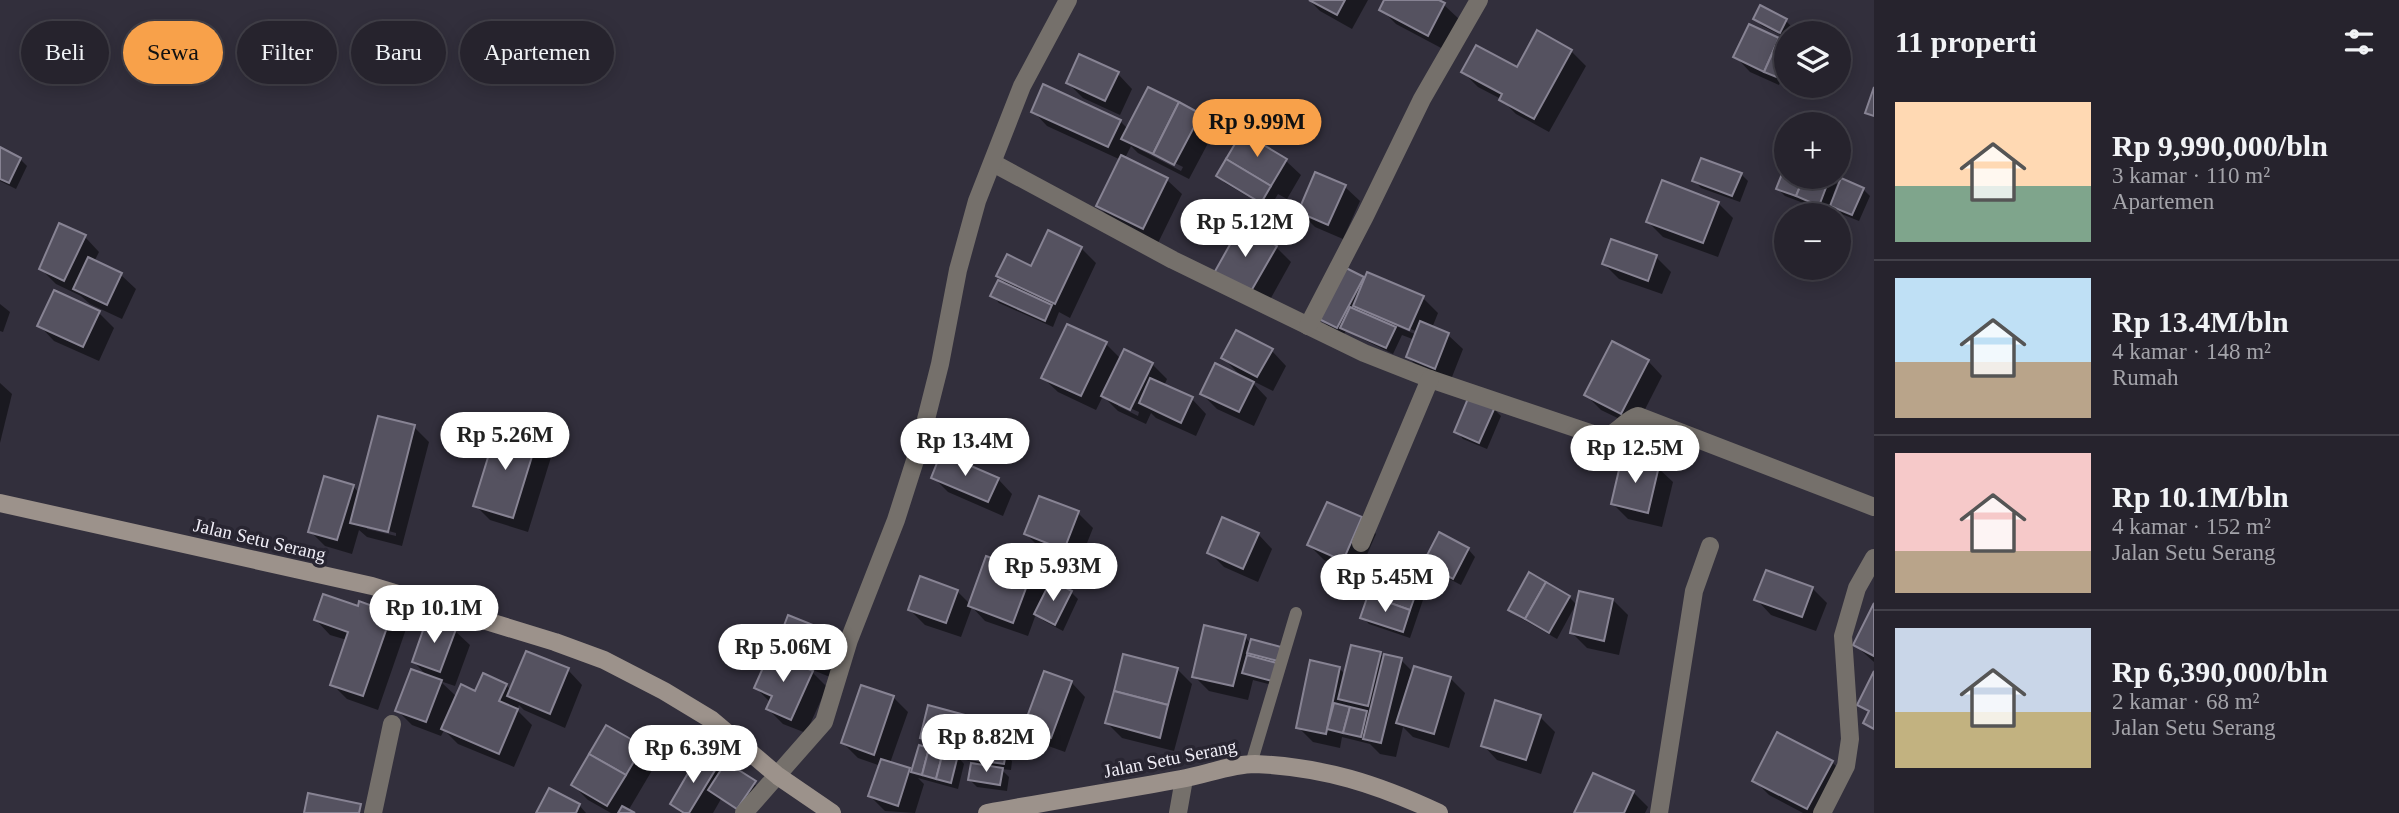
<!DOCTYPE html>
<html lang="id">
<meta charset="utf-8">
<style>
body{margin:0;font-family:Georgia,serif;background:#322f39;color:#f1f3f6;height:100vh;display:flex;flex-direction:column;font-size:26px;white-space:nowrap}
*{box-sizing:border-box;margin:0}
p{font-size:23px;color:#a4a4aa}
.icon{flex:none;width:38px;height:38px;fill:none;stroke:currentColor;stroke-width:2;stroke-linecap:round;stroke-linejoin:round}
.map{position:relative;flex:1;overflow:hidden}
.drawer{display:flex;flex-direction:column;background:#26232d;width:525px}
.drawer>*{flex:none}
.top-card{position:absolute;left:21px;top:21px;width:665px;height:63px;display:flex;gap:14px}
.fabs{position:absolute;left:1774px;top:21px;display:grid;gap:14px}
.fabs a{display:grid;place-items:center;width:77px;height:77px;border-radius:50%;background:#26232d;box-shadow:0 4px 18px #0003,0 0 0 2px #424049;font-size:35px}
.price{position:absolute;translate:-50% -60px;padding:0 16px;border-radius:24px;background:#fff;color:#222;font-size:23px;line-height:46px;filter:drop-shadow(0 2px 4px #0008)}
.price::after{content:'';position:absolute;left:50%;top:42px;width:21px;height:16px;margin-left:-10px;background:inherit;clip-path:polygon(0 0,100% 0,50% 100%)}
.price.active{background:#f8a14a;color:#111}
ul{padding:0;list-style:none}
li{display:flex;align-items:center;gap:21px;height:175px;padding:0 21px}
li+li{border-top:2px solid #424049}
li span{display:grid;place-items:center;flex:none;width:196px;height:140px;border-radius:0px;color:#555}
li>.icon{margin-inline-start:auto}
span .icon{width:84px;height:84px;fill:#fffc;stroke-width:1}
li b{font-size:30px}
h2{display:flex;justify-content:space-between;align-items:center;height:84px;padding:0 21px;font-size:30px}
.tag{padding:0 24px;border-radius:32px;background:#26232d;box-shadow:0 4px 18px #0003,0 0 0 2px #424049;font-size:24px;line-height:63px}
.tag.active{background:#f8a14a;color:#111}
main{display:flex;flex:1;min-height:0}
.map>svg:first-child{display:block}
.shadow{fill:#0007;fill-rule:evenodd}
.building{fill:#555260;stroke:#878393;stroke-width:2}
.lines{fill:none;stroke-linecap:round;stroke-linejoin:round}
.lane{stroke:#75706b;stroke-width:12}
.street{stroke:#75706b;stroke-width:18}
.secondary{stroke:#9c928b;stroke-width:18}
.labels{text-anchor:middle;stroke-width:7;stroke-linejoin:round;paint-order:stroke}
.street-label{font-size:19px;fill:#f0eef7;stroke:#282531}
</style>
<main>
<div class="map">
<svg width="1874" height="813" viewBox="0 0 1874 813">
<rect width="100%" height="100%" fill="#322f3c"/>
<!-- shadow -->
<g class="shadow">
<polygon points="1309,0 1368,0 1352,29 1320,11"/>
<polygon points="1386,0 1435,0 1444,5 1459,19 1443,49 1396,24 1381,9"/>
<polygon points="1755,19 1786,21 1793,28 1790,33 1787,33 1787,38 1762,26"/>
<polygon points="1787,44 1787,85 1780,82 1779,85 1750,72 1736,57"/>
<polygon points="1571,51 1586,66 1549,132 1516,114 1501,99 1478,87 1463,72 1517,70"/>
<polygon points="1118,74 1132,89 1120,115 1083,98 1068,83"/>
<polygon points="1789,86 1812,86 1808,94"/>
<path d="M1033 111 1120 121 1128 129 1200 115 1215 130 1189 179 1138 153 1131 146 1125 158 1167 180 1182 194 1158 243 1113 221 1098 206 1121 160 1047 126ZM1139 145 1183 167 1181 171 1139 149Z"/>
<polygon points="0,149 20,159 27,166 16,189 0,181"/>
<polygon points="1286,161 1301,175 1287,199 1278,194 1269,209 1225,183 1218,176"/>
<polygon points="1741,174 1748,181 1740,202 1701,188 1694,180"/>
<polygon points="1787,177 1830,177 1837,184 1833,195 1863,189 1870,196 1859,221 1839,213 1830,204 1827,212 1785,196 1778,189"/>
<polygon points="1345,187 1360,201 1343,239 1315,227 1300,212"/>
<polygon points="1718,203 1733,218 1718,257 1663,237 1648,222"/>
<polygon points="85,237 99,252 94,262 121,275 136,289 122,319 90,304 81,296 56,284 41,269"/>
<polygon points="1276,247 1291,262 1266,307 1231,288"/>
<polygon points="1081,248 1096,263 1070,318 1059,312 1053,327 999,303 992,295 1010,287 999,276 1032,268"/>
<polygon points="1656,257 1671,272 1662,294 1619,279 1604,264"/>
<path d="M1368 274 1423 298 1438 313 1432 328 1448 335 1463 349 1450 382 1423 372 1408 357 1415 340 1402 335 1393 354 1346 331 1344 334 1328 326 1321 319 1363 279 1365 281ZM1370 312 1418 332 1417 335 1370 315Z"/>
<polygon points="55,293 99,313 114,328 99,361 54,341 40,326"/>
<polygon points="0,304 10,312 3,332 0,331"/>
<path d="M1106 344 1121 359 1152 364 1167 379 1164 386 1192 399 1206 414 1196 436 1156 418 1151 413 1146 424 1118 411 1103 396 1096 410 1058 392 1043 378ZM1118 403 1139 412 1138 416 1118 406Z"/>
<polygon points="1272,351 1286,366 1273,391 1249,379 1267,398 1254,426 1217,409 1202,394 1243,378 1223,358"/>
<polygon points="1648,361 1662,376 1636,427 1601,410 1586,395"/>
<polygon points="0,383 12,394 0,443"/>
<polygon points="1494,409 1501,416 1487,449 1463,439 1456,431"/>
<path d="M414 427 429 442 402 546 367 537 359 530 352 554 325 546 310 531 353 486 359 493ZM367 525 396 533V536L367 529Z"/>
<polygon points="537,439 552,454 528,532 490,520 475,505"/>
<polygon points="1658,468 1673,482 1662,527 1628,519 1613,504"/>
<polygon points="933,477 998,479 1012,494 1003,516 948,492"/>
<polygon points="1078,513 1093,528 1079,563 1041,549 1026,534"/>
<polygon points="1361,519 1376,534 1358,575 1324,560 1309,545"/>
<polygon points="1258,534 1272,549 1258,582 1224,567 1209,552"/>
<polygon points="1468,549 1475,557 1461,585 1432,570 1425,563"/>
<polygon points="1031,573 1048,590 1071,592 1078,599 1063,631 1044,621 1036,614 1028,636 985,621 972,607 961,637 925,625 910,610 957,591 970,604"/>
<polygon points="1418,587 1425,594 1410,638 1369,624 1362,617"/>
<polygon points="1812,588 1827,603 1816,631 1771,615 1757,600"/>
<polygon points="1569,597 1576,604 1557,639 1517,616 1510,609"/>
<polygon points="1613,600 1628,615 1619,655 1587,648 1572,633"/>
<polygon points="1874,607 1874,662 1855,645"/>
<polygon points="359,608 391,614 406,629 378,710 347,699 332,684 347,640 330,635 316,620"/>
<polygon points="455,631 470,645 455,686 440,681 457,697 506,685 511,690 568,670 582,685 565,728 524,710 519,705 517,710 532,725 514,767 458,744 444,730 441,736 412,725 397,710 429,678 414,662"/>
<polygon points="827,633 842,648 830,677 808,668 827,687 806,733 783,724 768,709 771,703 756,688 796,665 778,647"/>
<polygon points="1245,637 1251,644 1280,648 1279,687 1253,680 1248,700 1209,691 1194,676"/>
<polygon points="1380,654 1385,659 1401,660 1413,672 1450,678 1465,693 1449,748 1413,737 1403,727 1396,757 1380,754 1370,744 1342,737 1340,748 1313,742 1298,727 1339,668 1346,675"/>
<polygon points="1177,669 1192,684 1174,751 1122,738 1107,723"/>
<polygon points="1071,682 1085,697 1065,752 1040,743 1026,728"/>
<polygon points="893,697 908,712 890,763 909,769 913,773 920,747 935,751 922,738 964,716 975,728 1016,727 1023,735 1021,754 1003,752 1012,761 1011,770 1001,769 1009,777 1007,791 977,787 970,780 981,764 959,758 964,764 958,789 918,778 924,784 915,813 885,811 870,796 881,766 858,758 843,743"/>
<polygon points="1540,717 1555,732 1541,774 1497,760 1483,745"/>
<polygon points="642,748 657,762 628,811 631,813 611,813 588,800 573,785"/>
<polygon points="1832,762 1847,777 1828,813 1803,813 1769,795 1754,780"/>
<polygon points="727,764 762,790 742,813 721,799 713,813 681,813 672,804 716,768 721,773"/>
<polygon points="550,790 579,805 586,813 538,813"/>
<polygon points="1633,792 1648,807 1645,813 1576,813"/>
</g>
<!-- building -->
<g class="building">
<polygon points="1309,0 1345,0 1337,15"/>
<polygon points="1384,0 1439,0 1445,3 1428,36 1379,10"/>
<polygon points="1760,5 1787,19 1780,33 1753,19"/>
<polygon points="1749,24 1779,38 1764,72 1733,57"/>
<polygon points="1537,30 1572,50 1534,119 1499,100 1502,94 1461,72 1476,45 1517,67"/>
<polygon points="1779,38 1787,42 1787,61 1779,78 1764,72"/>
<polygon points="1079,54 1119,72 1105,101 1066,83"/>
<polygon points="1787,61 1787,82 1779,78"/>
<polygon points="1043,84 1121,120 1108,147 1031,112"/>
<polygon points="1148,87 1179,102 1153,154 1121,139"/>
<polygon points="1874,87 1874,116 1865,113"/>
<polygon points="1179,102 1201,114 1174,165 1153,154"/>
<polygon points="1242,132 1287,159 1271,186 1226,159"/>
<polygon points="0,147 21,158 9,183 0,179"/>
<polygon points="1121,155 1168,178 1143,229 1096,206"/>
<polygon points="1701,158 1742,173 1732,196 1692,181"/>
<polygon points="1226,159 1271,186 1261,203 1216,176"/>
<polygon points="1787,161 1787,177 1804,177 1796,196 1776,189"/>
<polygon points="1315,172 1346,185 1328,225 1298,212"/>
<polygon points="1804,177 1830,177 1819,206 1796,196"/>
<polygon points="1841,178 1864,188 1852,215 1830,206"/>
<polygon points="1662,180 1719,202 1703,243 1646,222"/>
<polygon points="59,223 86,235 64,281 39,269"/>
<polygon points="1241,225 1277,246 1250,293 1214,273"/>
<polygon points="1048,230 1082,247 1055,304 996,276 1007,254 1031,266"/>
<polygon points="1611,239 1657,255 1648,281 1602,264"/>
<polygon points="88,257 122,273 107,305 73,289"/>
<polygon points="1346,268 1364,277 1337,328 1319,319"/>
<polygon points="1367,272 1424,296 1409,330 1353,306"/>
<polygon points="998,280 1052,305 1045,321 990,296"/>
<polygon points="54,290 100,311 83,347 37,326"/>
<polygon points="1350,307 1396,327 1386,348 1340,328"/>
<polygon points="1420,321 1449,333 1435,369 1406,357"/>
<polygon points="1067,324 1107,342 1081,396 1041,378"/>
<polygon points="1236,330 1273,349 1257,377 1221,358"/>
<polygon points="1612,341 1649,360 1621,414 1584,395"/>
<polygon points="1124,349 1153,363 1130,410 1101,396"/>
<polygon points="1215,363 1254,382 1239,412 1200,394"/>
<polygon points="1150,378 1193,397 1181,423 1139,403"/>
<polygon points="1469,396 1495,407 1479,443 1454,432"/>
<polygon points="378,416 415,425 388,532 350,523"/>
<polygon points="498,425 538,437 513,518 473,506"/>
<polygon points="941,453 999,478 988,502 931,478"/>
<polygon points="1622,457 1659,466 1648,513 1611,504"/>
<polygon points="324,476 354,485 337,540 308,532"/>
<polygon points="1039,496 1079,511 1064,550 1024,534"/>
<polygon points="1327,502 1362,517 1343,561 1307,545"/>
<polygon points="1222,517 1259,533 1243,569 1207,553"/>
<polygon points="1439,532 1469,548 1453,579 1423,563"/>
<polygon points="986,556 1032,572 1013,623 968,606"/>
<polygon points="1766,570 1813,587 1802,617 1754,600"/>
<polygon points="1376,571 1419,585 1410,610 1368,595"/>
<polygon points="1529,572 1546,582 1525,619 1508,610"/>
<polygon points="920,576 958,590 946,623 908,610"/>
<polygon points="1051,580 1072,591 1055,625 1034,614"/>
<polygon points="1546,582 1570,596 1549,633 1525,619"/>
<polygon points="1579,591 1613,599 1604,641 1570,633"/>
<polygon points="323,594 358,606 359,601 392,613 363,696 330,685 348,632 314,620"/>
<polygon points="1368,595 1410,610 1403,632 1360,618"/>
<polygon points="1874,603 1874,656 1853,645"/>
<polygon points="788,615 828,631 815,664 776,647"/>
<polygon points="427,619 456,629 440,672 412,662"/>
<polygon points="1204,625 1246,635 1233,686 1192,677"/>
<polygon points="1251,639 1281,647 1278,661 1247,653"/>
<polygon points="1351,645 1381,652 1368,706 1338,699"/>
<polygon points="526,651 569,668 550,714 507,696"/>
<polygon points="770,652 813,671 791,720 766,709 772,696 754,688"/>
<polygon points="1123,654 1178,668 1168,705 1114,691"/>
<polygon points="1384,654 1402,658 1381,743 1363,739"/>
<polygon points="1247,655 1277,663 1272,681 1242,673"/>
<polygon points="1310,660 1340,667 1326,734 1296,728"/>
<polygon points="1414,666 1451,677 1434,734 1396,723"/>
<polygon points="411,669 442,680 426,722 395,711"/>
<polygon points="1044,671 1072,681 1051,738 1023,728"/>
<polygon points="1874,671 1874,729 1863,723 1869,711 1857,705"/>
<polygon points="483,673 507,684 499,701 518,709 499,754 441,729 461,684 475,691"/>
<polygon points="861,685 894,696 874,755 841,743"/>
<polygon points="1114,691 1168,705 1160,738 1105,723"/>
<polygon points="1495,700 1541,715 1526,760 1481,746"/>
<polygon points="1334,703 1350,707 1343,733 1327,729"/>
<polygon points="928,705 965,715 957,748 920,738"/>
<polygon points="1350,707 1367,711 1361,737 1343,733"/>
<polygon points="974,721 1016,726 1014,748 972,743"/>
<polygon points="606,725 643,746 626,775 589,754"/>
<polygon points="1777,732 1833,761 1807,809 1752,781"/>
<polygon points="919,745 929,748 922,775 911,772"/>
<polygon points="969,747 1006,752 1004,764 968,759"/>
<polygon points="929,748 943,752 936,779 922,775"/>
<polygon points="943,752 958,755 951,783 936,779"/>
<polygon points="589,754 626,775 607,806 571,785"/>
<polygon points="698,756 717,767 689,813 684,813 670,804"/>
<polygon points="881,759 910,768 898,806 868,796"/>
<polygon points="726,762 756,781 737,809 708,790"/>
<polygon points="971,763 1003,768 1000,785 968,780"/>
<polygon points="1593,773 1634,791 1624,813 1574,813"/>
<polygon points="549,788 580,804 576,813 536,813"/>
<polygon points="308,793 361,804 359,813 304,813"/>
<polygon points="622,806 635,813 618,813"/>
</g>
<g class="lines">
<!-- lane -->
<polyline class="lane" points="1251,764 1296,613"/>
<!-- street -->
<g class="street">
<path d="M993 163 1173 260 1364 353 1430 379 1599 436C1617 438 1623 420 1638 416L1874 507"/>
<polyline points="1308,326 1365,216 1422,99 1479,0"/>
<polyline points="1361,543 1430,379"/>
<polyline points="373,813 392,724"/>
<polyline points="744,813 824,722 849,640 896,520 918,451 940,364 958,270 977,201 1022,86 1068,0"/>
<polyline points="1178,813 1184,779"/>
<polyline points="1659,813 1694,591 1710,546"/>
<polyline points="1822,813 1846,766 1850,739 1843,636 1857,588 1874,558"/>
</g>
<!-- secondary -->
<g class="secondary">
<polyline points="0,503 372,586 555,642 604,660 664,691 712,720 778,776 832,813"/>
<path d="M987 813C1051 801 1117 791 1181 779 1205 775 1231 764 1255 764 1324 767 1377 784 1439 813"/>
</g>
</g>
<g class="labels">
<!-- street labels -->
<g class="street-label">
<text transform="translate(260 539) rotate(13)" y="7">Jalan Setu Serang</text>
<text transform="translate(1170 758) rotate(-11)" y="7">Jalan Setu Serang</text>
</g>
</g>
</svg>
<div class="fabs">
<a><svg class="icon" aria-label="layers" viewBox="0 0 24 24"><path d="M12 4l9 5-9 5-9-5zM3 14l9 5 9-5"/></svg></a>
<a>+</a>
<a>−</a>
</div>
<b class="price active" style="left:1257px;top:159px">Rp 9.99M</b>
<b class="price" style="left:1245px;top:259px">Rp 5.12M</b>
<b class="price" style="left:505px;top:472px">Rp 5.26M</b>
<b class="price" style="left:965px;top:478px">Rp 13.4M</b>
<b class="price" style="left:1635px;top:485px">Rp 12.5M</b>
<b class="price" style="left:1053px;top:603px">Rp 5.93M</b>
<b class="price" style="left:1385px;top:614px">Rp 5.45M</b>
<b class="price" style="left:434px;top:645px">Rp 10.1M</b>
<b class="price" style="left:783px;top:684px">Rp 5.06M</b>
<b class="price" style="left:986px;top:774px">Rp 8.82M</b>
<b class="price" style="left:693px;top:785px">Rp 6.39M</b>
<div class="top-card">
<a class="tag">Beli</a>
<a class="tag active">Sewa</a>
<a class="tag">Filter</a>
<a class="tag">Baru</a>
<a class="tag">Apartemen</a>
</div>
</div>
<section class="drawer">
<h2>11 properti<svg class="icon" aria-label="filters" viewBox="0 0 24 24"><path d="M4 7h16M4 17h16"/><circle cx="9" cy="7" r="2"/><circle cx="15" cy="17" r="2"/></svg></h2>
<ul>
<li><span style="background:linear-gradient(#ffd9b3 60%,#7fa58c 0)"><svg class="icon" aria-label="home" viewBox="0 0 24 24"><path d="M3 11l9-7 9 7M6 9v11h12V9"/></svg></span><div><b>Rp 9,990,000/bln</b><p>3 kamar · 110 m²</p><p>Apartemen</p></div></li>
<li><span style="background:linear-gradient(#bfe0f5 60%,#b9a48a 0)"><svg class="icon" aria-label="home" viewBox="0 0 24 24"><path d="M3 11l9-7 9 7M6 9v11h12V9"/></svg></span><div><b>Rp 13.4M/bln</b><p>4 kamar · 148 m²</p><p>Rumah</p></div></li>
<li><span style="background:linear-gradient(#f6c9c9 70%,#b9a48a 0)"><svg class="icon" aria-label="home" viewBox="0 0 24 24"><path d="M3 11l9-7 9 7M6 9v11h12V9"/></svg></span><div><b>Rp 10.1M/bln</b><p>4 kamar · 152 m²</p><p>Jalan Setu Serang</p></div></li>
<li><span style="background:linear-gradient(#c9d6e8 60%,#c2b280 0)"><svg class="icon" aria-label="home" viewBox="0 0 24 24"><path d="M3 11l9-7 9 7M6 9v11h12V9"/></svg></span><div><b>Rp 6,390,000/bln</b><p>2 kamar · 68 m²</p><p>Jalan Setu Serang</p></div></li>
</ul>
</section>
</main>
